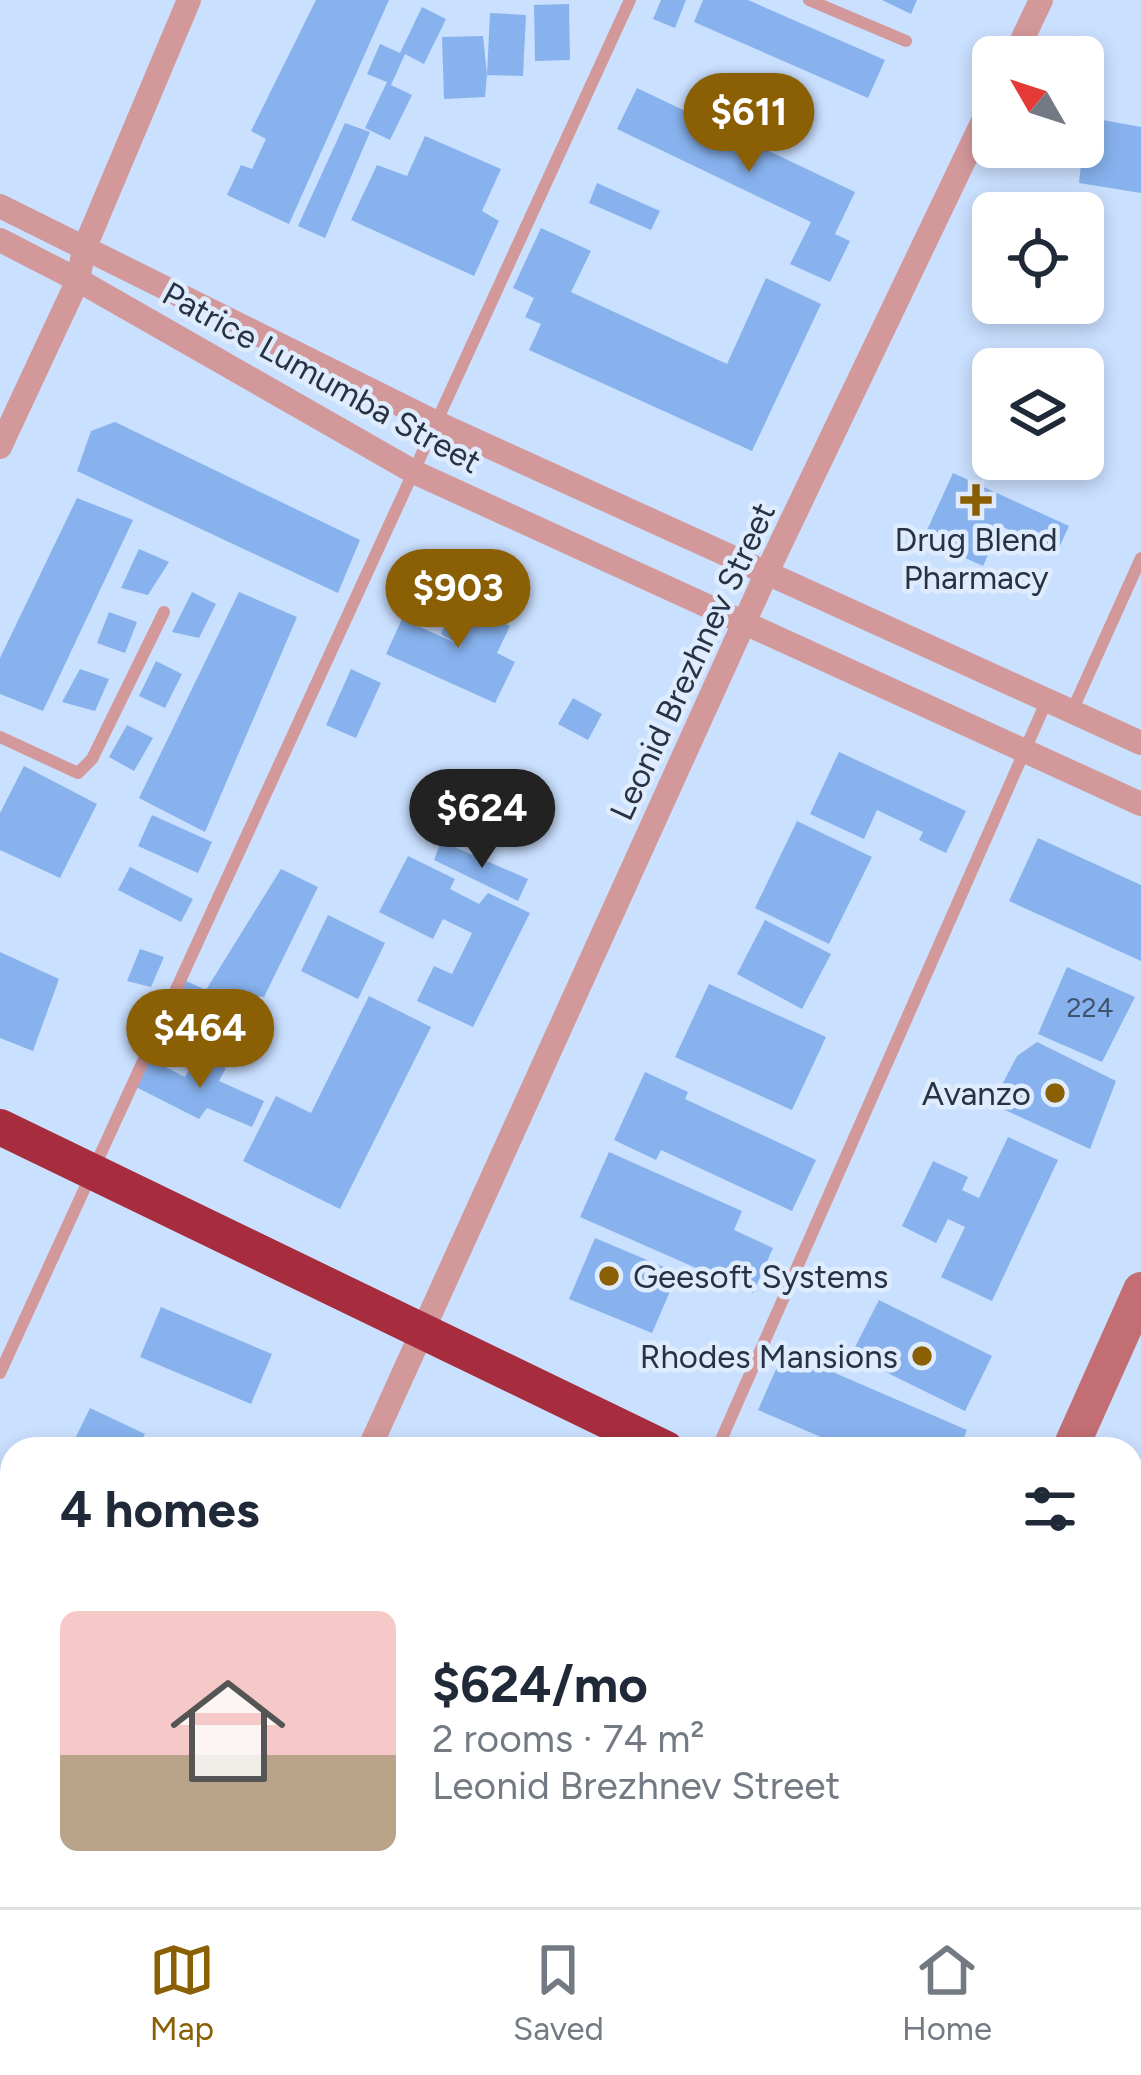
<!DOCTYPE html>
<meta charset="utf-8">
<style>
body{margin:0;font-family:Figtree,sans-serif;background:#f2f2f3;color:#1f2937;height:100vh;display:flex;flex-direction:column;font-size:45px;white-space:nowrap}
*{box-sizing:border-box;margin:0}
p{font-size:39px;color:#747a83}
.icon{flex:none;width:66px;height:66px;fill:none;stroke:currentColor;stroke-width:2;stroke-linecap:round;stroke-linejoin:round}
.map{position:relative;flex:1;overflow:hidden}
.panel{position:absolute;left:0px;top:1437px;width:1143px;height:471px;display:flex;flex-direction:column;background:#fff;border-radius:36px 36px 0 0;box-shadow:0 6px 18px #0003}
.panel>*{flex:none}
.needle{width:78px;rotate:309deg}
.buttons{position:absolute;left:972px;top:36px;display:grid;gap:24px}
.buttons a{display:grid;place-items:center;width:132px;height:132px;border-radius:18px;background:#fff;box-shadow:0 6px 18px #0003;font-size:60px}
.price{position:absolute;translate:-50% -102px;padding:0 27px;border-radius:42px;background:#8b5f03;color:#fff;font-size:39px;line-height:78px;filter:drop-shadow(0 3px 6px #0008)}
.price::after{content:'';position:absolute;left:50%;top:72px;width:36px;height:27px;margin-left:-18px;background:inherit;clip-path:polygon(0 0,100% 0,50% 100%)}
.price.on{background:#222;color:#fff}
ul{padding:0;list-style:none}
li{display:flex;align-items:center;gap:36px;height:300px;padding:0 60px}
li span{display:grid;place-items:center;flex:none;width:336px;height:240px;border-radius:18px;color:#555}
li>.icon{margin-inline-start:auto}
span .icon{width:144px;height:144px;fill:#fffc;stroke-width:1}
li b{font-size:51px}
h2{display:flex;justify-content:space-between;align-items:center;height:144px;padding:0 60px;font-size:51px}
.dock{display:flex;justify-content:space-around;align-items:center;height:168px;border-top:3px solid #e0e1e3;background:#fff;font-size:33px;color:#747a83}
.dock a{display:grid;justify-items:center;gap:6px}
.dock .on{color:#8b5f03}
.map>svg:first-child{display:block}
.built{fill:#cae0ff;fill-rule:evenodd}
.building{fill:#87b2ee}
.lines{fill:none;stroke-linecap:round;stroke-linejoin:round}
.lane{stroke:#d3989a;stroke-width:12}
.street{stroke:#d3989a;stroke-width:24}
.secondary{stroke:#c36e72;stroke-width:36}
.highway{stroke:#a72c3e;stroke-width:36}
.poi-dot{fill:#8b5f03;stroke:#dfecfe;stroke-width:4.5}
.labels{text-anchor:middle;stroke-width:9;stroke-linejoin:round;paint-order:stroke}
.number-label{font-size:27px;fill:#3f536e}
.street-label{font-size:33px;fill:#273344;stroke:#dfecfe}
.poi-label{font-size:33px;fill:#273344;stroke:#dfecfe;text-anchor:end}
</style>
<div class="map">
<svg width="1141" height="1907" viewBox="0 0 1141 1907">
<rect width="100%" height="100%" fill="#dfecfe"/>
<!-- built -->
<path class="built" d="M0 0H1141V1907H0ZM993 57H1083V147H993ZM993 213H1083V303H993ZM993 369H1083V459H993ZM12 1449H1131V1896H12Z"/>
<!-- building -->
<g class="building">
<polygon points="316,0 389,0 289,224 227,195 241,165 252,169 266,139 251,131"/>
<polygon points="661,0 686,0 675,28 653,19"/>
<polygon points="703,0 748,0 885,60 868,98 694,22"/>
<polygon points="882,0 917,0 911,14"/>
<polygon points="569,4 570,60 535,61 534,5"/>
<polygon points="422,7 446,19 424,64 405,54 391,85 412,95 390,140 365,128 387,82 367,74 380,44 400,53"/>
<polygon points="490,13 526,15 523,76 487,75 485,97 444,99 442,37 483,36 487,75"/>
<polygon points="637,88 855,192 835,234 850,241 830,282 790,264 811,222 617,129"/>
<polygon points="1086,117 1141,127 1141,193 1079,183"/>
<polygon points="345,123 370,132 325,238 298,226"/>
<polygon points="425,136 501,169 482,211 499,221 474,276 351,220 377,165 407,176"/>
<polygon points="597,183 660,211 651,230 589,203"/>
<polygon points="541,228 591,251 571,292 727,364 766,278 821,304 752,451 529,350 541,324 525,317 534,298 513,288"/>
<polygon points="115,422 360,540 338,593 77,471 91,431"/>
<polygon points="953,473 1069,526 1057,552 1001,526 983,566 923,539"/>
<polygon points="77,498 133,520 43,711 0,694 0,658"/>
<polygon points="139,549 169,562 148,595 121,588"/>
<polygon points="192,592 216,604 199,638 172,632"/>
<polygon points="239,592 297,617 205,832 139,798"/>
<polygon points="457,601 510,626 497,653 515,662 495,703 386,654 402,619 458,644 441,634"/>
<polygon points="109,612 137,622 125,653 97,643"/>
<polygon points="156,661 182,674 165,708 139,696"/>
<polygon points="80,669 109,679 95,711 62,702"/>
<polygon points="351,669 381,683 356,738 326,725"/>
<polygon points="573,698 602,714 588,740 558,724"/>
<polygon points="127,725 153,738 134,771 109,757"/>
<polygon points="839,752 966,811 946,853 919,840 923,832 877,810 864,839 810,814"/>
<polygon points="24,766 97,804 60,878 0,850 0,813"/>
<polygon points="152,815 212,842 198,873 138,846"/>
<polygon points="797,821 872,857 829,944 755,908"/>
<polygon points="1038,838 1141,885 1141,961 1009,901"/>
<polygon points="441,841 528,879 518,901 434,860"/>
<polygon points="408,856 455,879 450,889 479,904 488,893 530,913 473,1027 417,1001 434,966 452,974 472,933 443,919 433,939 379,912"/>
<polygon points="130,867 193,899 181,922 118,890"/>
<polygon points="281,869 318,887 264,997 206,990"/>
<polygon points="328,915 385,943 358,999 301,971"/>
<polygon points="765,920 831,954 802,1009 737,974"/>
<polygon points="140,949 164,957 151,987 127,981"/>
<polygon points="0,952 59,979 33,1051 0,1038"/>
<polygon points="1067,967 1135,997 1102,1062 1038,1034"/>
<polygon points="186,981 206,990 198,1014 174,1003"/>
<polygon points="709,984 826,1037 792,1110 675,1057"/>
<polygon points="369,996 431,1027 340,1209 243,1161 276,1096 311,1113"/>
<polygon points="1037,1042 1116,1081 1090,1149 992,1104 1017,1056"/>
<polygon points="198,1053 226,1068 219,1081 264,1101 252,1127 207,1108 199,1119 136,1087 150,1059 185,1077"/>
<polygon points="645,1072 688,1092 685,1099 816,1160 792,1211 661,1150 656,1160 614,1140"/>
<polygon points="1008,1137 1058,1160 992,1301 941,1277 965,1227 948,1219 936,1243 902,1226 933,1161 968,1177 962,1190 979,1198"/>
<polygon points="609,1152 742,1211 734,1230 773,1248 753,1293 580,1217"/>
<polygon points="595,1238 678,1273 652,1333 569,1299"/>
<polygon points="879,1300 992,1356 965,1411 851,1355"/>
<polygon points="161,1307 272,1354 251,1404 140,1357"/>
<polygon points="784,1351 967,1430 959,1449 849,1449 758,1410"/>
<polygon points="90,1408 145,1434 137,1449 70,1449"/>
<polygon points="0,1626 12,1633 12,1664 6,1660 0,1672"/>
<polygon points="6,1680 12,1684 12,1706 0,1700"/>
<polygon points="0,1741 12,1746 12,1826 0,1820"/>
<polygon points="1131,1747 1141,1752 1141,1843 1131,1838"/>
<polygon points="269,1896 343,1896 337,1907 263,1907"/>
<polygon points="561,1896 629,1896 624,1907 556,1907"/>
<polygon points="635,1896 724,1896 719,1907 659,1907"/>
<polygon points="963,1896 1021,1896 1018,1902 1029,1907 957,1907"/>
</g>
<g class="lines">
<!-- lane -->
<g class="lane">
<polyline points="809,0 906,41"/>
<polyline points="1072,711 1141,558"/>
<polyline points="0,737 78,773 92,759 164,612"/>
<polyline points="0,1373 630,0"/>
<polyline points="717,1449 1047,700"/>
<polyline points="510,1907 515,1896"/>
</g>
<!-- street -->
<g class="street">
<polyline points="1014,57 1041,0"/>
<polyline points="0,206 437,423 1141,743"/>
<polyline points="0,240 78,280 414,472 1141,804"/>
<polyline points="0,447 78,280 84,249 189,0"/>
<polyline points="369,1449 768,570 993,100"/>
<polyline points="163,1907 168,1896"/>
</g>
<!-- secondary -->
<g class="secondary">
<polyline points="1070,1449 1141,1290"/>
<polyline points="855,1907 861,1896"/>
</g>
<!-- highway -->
<g class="highway">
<polyline points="0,1127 666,1449"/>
<polyline points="1131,1665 1141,1670"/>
</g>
</g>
<!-- markers -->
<g class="poi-dot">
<path d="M970 482h12v12h12v12h-12v12h-12v-12h-12v-12h12z"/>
<circle cx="1055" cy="1093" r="12"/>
<circle cx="609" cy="1276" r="12"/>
<circle cx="922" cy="1356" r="12"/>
</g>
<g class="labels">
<!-- number labels -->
<g class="number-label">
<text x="1090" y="1017">224</text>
</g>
<!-- street labels -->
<g class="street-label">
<text transform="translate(322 377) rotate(29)" y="12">Patrice Lumumba Street</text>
<text transform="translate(692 661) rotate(-65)" y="12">Leonid Brezhnev Street</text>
</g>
<!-- poi labels -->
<g class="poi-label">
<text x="976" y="551" text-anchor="middle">Drug Blend<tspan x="976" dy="38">Pharmacy</tspan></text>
<text x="1031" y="1105">Avanzo</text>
<text x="633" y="1288" text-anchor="start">Geesoft Systems</text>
<text x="898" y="1368">Rhodes Mansions</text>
</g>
</g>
</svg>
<div class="buttons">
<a><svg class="needle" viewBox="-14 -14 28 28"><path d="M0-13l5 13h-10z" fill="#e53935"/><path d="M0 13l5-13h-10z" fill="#747a83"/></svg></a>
<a><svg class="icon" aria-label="locate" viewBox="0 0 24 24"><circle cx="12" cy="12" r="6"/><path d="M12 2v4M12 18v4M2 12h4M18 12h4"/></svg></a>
<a><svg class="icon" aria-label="layers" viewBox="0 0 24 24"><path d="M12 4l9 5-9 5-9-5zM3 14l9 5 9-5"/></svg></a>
</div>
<b class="price" style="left:749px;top:175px">$611</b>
<b class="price" style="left:458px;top:651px">$903</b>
<b class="price on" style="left:482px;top:871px">$624</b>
<b class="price" style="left:200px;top:1091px">$464</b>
<section class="panel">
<h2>4 homes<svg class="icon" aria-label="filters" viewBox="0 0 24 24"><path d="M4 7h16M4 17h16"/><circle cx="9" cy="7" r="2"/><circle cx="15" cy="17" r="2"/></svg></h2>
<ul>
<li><span style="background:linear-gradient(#f6c9c9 60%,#b9a48a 0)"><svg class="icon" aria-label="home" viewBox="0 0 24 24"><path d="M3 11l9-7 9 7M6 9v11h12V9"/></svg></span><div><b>$624/mo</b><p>2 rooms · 74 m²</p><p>Leonid Brezhnev Street</p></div></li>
</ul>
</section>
</div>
<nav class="dock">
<a class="on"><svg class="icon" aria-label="map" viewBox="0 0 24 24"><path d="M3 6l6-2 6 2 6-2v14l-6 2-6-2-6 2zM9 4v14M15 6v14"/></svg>Map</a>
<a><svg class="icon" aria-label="saved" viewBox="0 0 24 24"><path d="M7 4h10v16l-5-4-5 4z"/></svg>Saved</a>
<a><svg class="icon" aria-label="home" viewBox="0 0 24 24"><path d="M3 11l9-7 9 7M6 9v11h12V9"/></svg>Home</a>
</nav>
